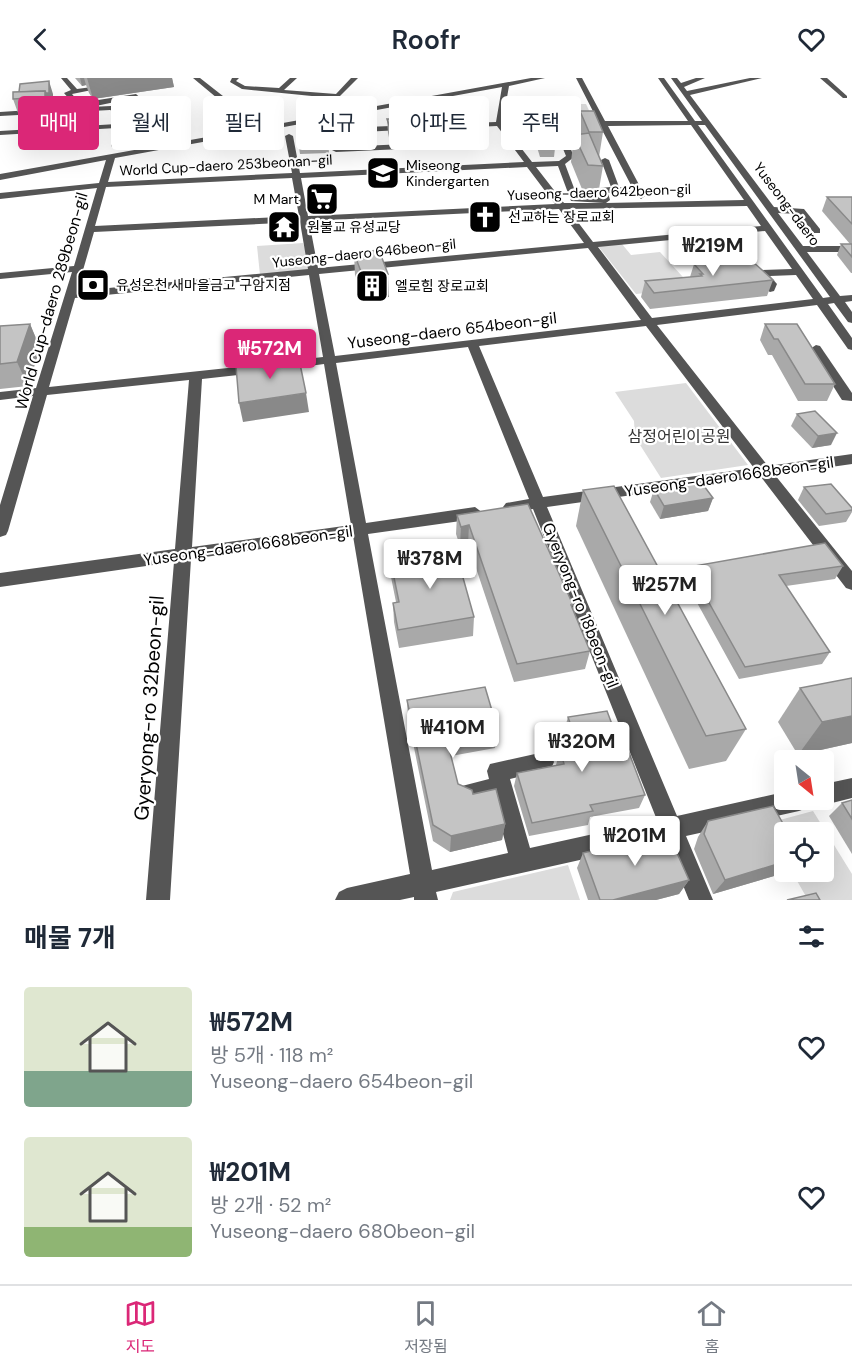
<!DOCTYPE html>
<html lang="ko">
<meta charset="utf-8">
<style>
body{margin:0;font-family:"DM Sans","Noto Sans KR",sans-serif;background:#f6f6f7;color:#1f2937;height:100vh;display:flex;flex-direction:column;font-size:22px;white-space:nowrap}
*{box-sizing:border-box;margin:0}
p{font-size:20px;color:#747a83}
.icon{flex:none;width:33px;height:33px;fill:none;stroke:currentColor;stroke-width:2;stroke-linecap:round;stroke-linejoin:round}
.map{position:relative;height:822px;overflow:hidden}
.sheet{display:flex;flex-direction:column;background:#fff;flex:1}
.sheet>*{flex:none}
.hud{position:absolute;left:18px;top:18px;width:816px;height:54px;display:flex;gap:12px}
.needle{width:39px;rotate:150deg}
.tools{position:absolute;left:774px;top:672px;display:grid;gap:12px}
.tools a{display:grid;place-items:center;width:60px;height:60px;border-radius:6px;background:#fff;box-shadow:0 6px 24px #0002;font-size:30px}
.price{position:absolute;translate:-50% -51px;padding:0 14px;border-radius:6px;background:#fff;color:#222;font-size:20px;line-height:39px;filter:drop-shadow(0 2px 3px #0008)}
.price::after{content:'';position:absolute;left:50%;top:36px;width:18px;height:14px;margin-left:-9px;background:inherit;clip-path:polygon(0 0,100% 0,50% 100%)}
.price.active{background:#db2777;color:#fff}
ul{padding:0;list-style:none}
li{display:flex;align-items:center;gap:18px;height:150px;padding:0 24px}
li span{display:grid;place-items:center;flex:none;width:168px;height:120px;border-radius:6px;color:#555}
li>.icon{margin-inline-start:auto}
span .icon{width:72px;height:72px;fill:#fffc;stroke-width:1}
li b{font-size:26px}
h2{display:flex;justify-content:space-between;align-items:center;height:72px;padding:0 24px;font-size:26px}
.chip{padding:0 21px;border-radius:6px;background:#fff;box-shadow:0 6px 24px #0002;font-size:21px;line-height:54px}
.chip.active{background:#db2777;color:#fff}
header{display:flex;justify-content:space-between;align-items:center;height:78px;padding:0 24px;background:#fff;font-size:27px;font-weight:600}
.menu{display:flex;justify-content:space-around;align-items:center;height:84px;border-top:2px solid #e0e1e3;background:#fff;font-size:16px;color:#747a83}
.menu a{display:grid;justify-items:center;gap:3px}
.menu .active{color:#db2777}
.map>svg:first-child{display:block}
.green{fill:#dcdcdc}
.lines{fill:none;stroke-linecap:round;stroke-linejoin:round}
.minor{fill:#555;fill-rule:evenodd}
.wall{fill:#a9a9a9}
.shaded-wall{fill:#898989}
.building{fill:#c4c4c4;stroke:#898989;stroke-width:1.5}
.labels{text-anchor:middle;stroke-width:4.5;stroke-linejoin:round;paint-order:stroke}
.far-street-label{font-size:14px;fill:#000;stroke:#fff}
.far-poi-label{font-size:14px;fill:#000;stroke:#fff;text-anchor:start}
.street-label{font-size:16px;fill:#000;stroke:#fff}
.park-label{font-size:16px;fill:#333;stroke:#fff}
.near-street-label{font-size:20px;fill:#000;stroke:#fff}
</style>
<header><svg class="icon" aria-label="back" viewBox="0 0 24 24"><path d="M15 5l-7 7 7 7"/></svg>Roofr<svg class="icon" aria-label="heart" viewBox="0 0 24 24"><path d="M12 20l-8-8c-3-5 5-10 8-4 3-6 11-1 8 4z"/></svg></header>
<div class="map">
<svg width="852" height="822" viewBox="0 0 852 822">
<rect width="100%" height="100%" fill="#fff"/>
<!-- green -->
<g class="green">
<polygon points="545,26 586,26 594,43 551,43"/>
<polygon points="303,165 312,191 260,197 257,168"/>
<polygon points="622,166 631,177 660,174 693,210 636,216 598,168"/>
<polygon points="686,305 748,387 661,400 635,359 634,343 615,314"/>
<polygon points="813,733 852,796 852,822 808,822 792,794 824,794 824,754 784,754 784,780 765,746"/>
<polygon points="568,787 580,822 450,822 453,814"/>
</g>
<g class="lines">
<!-- minor -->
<g class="minor">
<polygon points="61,0 67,0 77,11 107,7 107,9 72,16 82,28 92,23 136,16 154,32 148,33 134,20 91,29 111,28 128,35 119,68 115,70 111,68 116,50 0,57 0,53 117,46 120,36 110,32 0,38 0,34 76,29 64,15 71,12"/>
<path d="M193 0H200L242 33 272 47 531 0H545L509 8 503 42 511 40 513 30 516 28 519 30 518 41 513 44 598 43 576 0H582L605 43H688L658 0H664L695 43H702L671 0H677L681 5 696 0H705L684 9 687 13 750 0H762L690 17 774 129 804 131 820 151V155H814L798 136 778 135 803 168H852V174H807L840 218 852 217V223L845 224 852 234V245L848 244 834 225 828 226 852 260V272L848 271 817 227 657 247 768 388 852 376V386L775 397 852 493V512L846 510 761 399 547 429 677 738 784 714V722H810L807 730 799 733 686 758 713 822H689L665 763 436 814 438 822H414V819L400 822H335L339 814 347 810 410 796 353 458 191 481 170 822H146L174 484 0 509V495L175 471 189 302 47 317 8 453 6 457 0 459V427L33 318 0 322V314L36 310 72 194 0 201V195L74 188 97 110 0 121V115L99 105 106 82 0 102V96L263 49 240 38 233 46 203 54V50L227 42 235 35ZM502 9 496 44 339 50 303 54 307 56 336 55V58L331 61 332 72 336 74 424 70 421 56H410L408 52 497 48 524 84 300 95 293 58 289 56 285 58 292 95 108 104 115 80ZM691 47 744 122 606 125 610 122 608 115H635L641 121 645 118 608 48ZM698 47H705L830 219 823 220ZM504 48H600L632 109H619L609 82 605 80 601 82 611 109 600 110 601 119 577 118 565 86 574 79 566 59 559 61 566 78 559 83 532 84ZM401 52 405 66 340 69 339 62 344 59 343 55ZM411 61H415L416 66H413ZM558 88 571 123 604 125H564L536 89ZM527 89 555 126 308 138 301 100ZM292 100 299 138 95 148 106 109ZM747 128 761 148 593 164 568 131ZM559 131 584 165 318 190 309 143ZM300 144 308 191 77 213 94 154ZM765 153 792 191 762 192 747 189 742 192 743 194 758 197 767 206 765 211 770 214 774 213 777 206 770 198 796 197 813 221 652 240 598 169ZM588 170 641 242 335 278 319 196ZM309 197 323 279 280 284 274 288 280 292 324 286 351 447 192 469 202 301 257 295 263 291 257 287 49 309 75 220ZM646 248 754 390 543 419 479 268ZM468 269 529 421 506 425 503 429 511 434 533 431 657 742 530 770 510 701 551 691 554 684 551 677 544 674 490 686 487 693 489 701 462 708 459 715 462 722 470 726 494 721 508 775 432 792 368 456 475 441 483 435 475 429 366 445 336 285Z"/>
<polygon points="232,0 239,0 236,3 245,8 279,10 290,0 297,0 284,12 336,16 351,0 358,0 332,26 329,24 332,20 242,11 230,4"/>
<polygon points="820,0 827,0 847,18 847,20 843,20"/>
<polygon points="816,267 820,268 852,315 852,323 842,322 840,319 810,271"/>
<polygon points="852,700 852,720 824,727 816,724 816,722 824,722 824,706"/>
</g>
</g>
<!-- wall -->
<g class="wall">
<polygon points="75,0 172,0 174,9 93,21 89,15 86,7 82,8"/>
<polygon points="19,14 53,16 53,28 50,28 53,37 53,44 22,46 13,21"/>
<polygon points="580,33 603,54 599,79 603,88 598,117 584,116 571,84 574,57 577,57"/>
<polygon points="536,34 557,52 554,79 540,79 534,59"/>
<polygon points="387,41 402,50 402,64 390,64 388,55"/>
<polygon points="328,61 329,75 300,76 298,62"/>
<polygon points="827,119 852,119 852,166 850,166 822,133"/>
<polygon points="711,161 748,174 745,183 773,202 767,218 650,231 641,219 645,203 690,199 694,186 720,185 708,172"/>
<polygon points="841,166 852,166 852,195 851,195 837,177"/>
<polygon points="354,175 389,219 365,221 355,197"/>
<polygon points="30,246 40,270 28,308 0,311 0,248"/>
<polygon points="765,246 835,306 827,323 798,323 772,277 768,277 760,262"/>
<polygon points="797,336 831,367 812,370 791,348"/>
<polygon points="804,409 852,430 852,434 846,444 819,448 798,422"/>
<polygon points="654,411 713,420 708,433 660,441 650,424"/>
<polygon points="583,412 746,651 726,683 689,691 576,448"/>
<polygon points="457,437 572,531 590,573 585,591 514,604 468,466 460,468 456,456"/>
<polygon points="390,480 474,539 473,558 399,570 394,544 393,525 396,524 391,499"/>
<polygon points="843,488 835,501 786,508 830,574 822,586 739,601 684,501 689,489"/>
<polygon points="800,610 852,665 798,677 778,644"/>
<polygon points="407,622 498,653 495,670 451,678 458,706 473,716 505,746 502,762 450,774 433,763 408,640"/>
<polygon points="568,639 622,673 645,717 639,730 590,739 588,747 529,758 514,708 517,695 556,687 560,672 570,670 564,653"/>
<polygon points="852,722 852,776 829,738 842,725"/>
<polygon points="708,743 785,749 780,755 781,796 713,816 694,771 698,759"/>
<polygon points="583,775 689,802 679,816 656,822 588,822 577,790"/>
</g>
<!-- shaded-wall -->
<g class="shaded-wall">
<polygon points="80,0 84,0 86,7 82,8"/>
<polygon points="87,0 172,0 174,9 93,21"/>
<polygon points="49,3 53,16 53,28 50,28 53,37 53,44 45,19 45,16"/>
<polygon points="388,196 389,219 365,221 363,199"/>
<polygon points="30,246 40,270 28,308 17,284"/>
<polygon points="306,315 309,334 243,344 239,325"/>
<polygon points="837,355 831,367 812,370 818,358"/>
<polygon points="713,420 708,433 660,441 664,428"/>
<polygon points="469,447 468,466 460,468 461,449"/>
<polygon points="852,638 852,665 798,677 822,644"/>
<polygon points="505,746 502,762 450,774 451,758"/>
<polygon points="785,749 772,764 778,751"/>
<polygon points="784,784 784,793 781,796 713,816 725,802"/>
<polygon points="689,802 679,816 656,822 613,822"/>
</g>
<!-- building -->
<g class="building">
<polygon points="49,3 49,15 46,15 45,13 19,14 20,6"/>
<polygon points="45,13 45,19 13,21 13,14"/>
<polygon points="550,33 557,52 543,52 536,34"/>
<polygon points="580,33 594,33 603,54 589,54"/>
<polygon points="387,41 399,41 402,50 390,50"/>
<polygon points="326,43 328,61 298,62 298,47"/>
<polygon points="589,55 603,88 588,87 574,57"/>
<polygon points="827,119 852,119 852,146"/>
<polygon points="733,159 748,174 726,176 711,161"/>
<polygon points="841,166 852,166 852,179"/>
<polygon points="379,172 388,196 363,199 354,175"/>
<polygon points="752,183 773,202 654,215 645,203 702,198 700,196 703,196 694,186"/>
<polygon points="30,246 17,284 0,286 0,248"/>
<polygon points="765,246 797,246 835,306 805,306 778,261 774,261"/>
<polygon points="299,281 306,315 239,325 236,288"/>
<polygon points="815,333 837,355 818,358 797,336"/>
<polygon points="701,404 713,420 664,428 654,411"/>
<polygon points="831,406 852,430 852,432 826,436 804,409"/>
<polygon points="614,408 746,651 706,658 583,412"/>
<polygon points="528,426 573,527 571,527 590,573 517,586 469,447 461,449 457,437"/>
<polygon points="825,465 843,488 779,497 830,574 745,589 689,489"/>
<polygon points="455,471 474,539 398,552 393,525 399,524 390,480"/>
<polygon points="852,600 852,638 822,644 800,610"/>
<polygon points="485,609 498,653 447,662 458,706 472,712 473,716 496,711 505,746 451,758 433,747 407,622"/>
<polygon points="607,633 622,673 628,672 645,717 590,727 593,733 532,745 517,695 564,686 560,672 578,669 568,639"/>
<polygon points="852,722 852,741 842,725"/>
<polygon points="773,728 785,749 778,751 784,763 784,784 725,802 704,756 708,743"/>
<polygon points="655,756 673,766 689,802 613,822 600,822 583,775"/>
<polygon points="816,815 820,822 787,822"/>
</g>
<!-- icons -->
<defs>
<g id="school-square" transform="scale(1.725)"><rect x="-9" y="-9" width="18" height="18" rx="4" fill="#000" stroke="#fff"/><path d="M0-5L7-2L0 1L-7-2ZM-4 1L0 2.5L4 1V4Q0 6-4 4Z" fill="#fff"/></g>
<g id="supermarket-square" transform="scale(1.725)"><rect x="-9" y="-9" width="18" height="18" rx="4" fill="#000" stroke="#fff"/><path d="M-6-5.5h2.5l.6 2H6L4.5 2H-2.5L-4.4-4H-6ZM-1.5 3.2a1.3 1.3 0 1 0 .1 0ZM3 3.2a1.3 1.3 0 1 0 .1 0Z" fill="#fff"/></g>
<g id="church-square" transform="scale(1.725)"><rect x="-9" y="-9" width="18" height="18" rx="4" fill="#000" stroke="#fff"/><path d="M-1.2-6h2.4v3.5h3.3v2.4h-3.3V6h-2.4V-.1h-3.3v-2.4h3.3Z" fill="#fff"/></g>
<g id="temple-square" transform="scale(1.725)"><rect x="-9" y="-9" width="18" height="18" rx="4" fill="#000" stroke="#fff"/><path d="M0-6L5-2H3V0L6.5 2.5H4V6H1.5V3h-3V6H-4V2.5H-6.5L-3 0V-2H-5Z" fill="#fff"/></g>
<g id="bank-square" transform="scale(1.725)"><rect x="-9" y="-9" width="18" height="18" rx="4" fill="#000" stroke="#fff"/><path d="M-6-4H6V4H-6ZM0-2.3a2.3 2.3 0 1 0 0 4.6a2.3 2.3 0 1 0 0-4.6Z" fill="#fff"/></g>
<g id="building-square" transform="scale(1.725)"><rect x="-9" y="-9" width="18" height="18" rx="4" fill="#000" stroke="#fff"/><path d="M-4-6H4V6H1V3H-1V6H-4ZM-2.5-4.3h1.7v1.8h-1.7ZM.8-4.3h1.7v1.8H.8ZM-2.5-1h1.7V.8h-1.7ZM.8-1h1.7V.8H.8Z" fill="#fff"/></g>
</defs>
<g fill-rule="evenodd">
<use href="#school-square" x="383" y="95"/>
<use href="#supermarket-square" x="322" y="121"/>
<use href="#church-square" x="485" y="139"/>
<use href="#temple-square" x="284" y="149"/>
<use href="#bank-square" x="93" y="207"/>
<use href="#building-square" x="372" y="208"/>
</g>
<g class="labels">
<!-- far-street labels -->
<g class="far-street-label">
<text transform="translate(226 87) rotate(-3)" y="5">World Cup-daero 253beonan-gil</text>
<text transform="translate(599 114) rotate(-2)" y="5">Yuseong-daero 642beon-gil</text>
<text transform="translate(787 126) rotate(53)" y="5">Yuseong-daero</text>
<text transform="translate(364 175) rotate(-6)" y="5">Yuseong-daero 646beon-gil</text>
</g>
<!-- far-poi labels -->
<g class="far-poi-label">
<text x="406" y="92">Miseong<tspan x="406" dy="16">Kindergarten</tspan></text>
<text x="299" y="126" text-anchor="end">M Mart</text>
<text x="508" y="144">선교하는 장로교회</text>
<text x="307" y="154">원불교 유성교당</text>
<text x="116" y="212">유성온천 새마을금고 구암지점</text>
<text x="395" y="213">엘로힘 장로교회</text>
</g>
<!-- street labels -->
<g class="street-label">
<text transform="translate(51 223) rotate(-74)" y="6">World Cup-daero 289beon-gil</text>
<text transform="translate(452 252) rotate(-7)" y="6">Yuseong-daero 654beon-gil</text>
<text transform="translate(729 398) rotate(-8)" y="6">Yuseong-daero 668beon-gil</text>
<text transform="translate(248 467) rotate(-8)" y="6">Yuseong-daero 668beon-gil</text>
<text transform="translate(581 527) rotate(68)" y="6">Gyeryong-ro 18beon-gil</text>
</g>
<!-- park labels -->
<g class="park-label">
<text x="679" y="364">삼정어린이공원</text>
</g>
<!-- near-street labels -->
<g class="near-street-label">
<text transform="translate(149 630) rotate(-86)" y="7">Gyeryong-ro 32beon-gil</text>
</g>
</g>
</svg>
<div class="tools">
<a><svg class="needle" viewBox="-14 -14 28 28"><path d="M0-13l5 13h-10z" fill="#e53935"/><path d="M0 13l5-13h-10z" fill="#747a83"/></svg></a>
<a><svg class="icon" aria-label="locate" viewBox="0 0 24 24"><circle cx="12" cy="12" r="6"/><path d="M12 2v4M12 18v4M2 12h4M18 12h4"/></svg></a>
</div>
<b class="price" style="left:713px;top:199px">₩219M</b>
<b class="price active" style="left:270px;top:302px">₩572M</b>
<b class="price" style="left:430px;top:512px">₩378M</b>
<b class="price" style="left:665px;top:538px">₩257M</b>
<b class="price" style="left:453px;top:681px">₩410M</b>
<b class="price" style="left:582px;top:695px">₩320M</b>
<b class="price" style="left:635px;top:789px">₩201M</b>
<div class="hud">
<a class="chip active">매매</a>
<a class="chip">월세</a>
<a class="chip">필터</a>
<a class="chip">신규</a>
<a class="chip">아파트</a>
<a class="chip">주택</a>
</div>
</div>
<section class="sheet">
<h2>매물 7개<svg class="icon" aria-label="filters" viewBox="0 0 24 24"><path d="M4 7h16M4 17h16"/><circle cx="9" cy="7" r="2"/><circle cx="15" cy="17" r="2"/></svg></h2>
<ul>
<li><span style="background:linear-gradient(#dfe7d0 70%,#7fa58c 0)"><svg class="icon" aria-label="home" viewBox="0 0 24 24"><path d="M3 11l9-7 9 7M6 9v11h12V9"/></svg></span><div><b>₩572M</b><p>방 5개 · 118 m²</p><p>Yuseong-daero 654beon-gil</p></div><svg class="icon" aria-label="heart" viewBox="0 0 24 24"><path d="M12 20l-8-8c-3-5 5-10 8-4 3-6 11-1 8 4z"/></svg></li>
<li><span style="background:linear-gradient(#dfe7d0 75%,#8fb573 0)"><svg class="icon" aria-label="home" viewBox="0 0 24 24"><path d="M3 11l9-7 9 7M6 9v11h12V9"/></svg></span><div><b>₩201M</b><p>방 2개 · 52 m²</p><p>Yuseong-daero 680beon-gil</p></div><svg class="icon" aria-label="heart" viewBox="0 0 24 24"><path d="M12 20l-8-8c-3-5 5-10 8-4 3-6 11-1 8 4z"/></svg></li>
</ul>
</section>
<nav class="menu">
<a class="active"><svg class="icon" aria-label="map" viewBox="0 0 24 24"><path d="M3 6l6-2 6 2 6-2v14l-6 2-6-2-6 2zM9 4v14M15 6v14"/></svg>지도</a>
<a><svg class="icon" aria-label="saved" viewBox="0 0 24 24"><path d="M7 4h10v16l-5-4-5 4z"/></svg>저장됨</a>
<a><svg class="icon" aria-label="home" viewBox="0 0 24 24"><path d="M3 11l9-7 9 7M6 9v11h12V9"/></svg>홈</a>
</nav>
